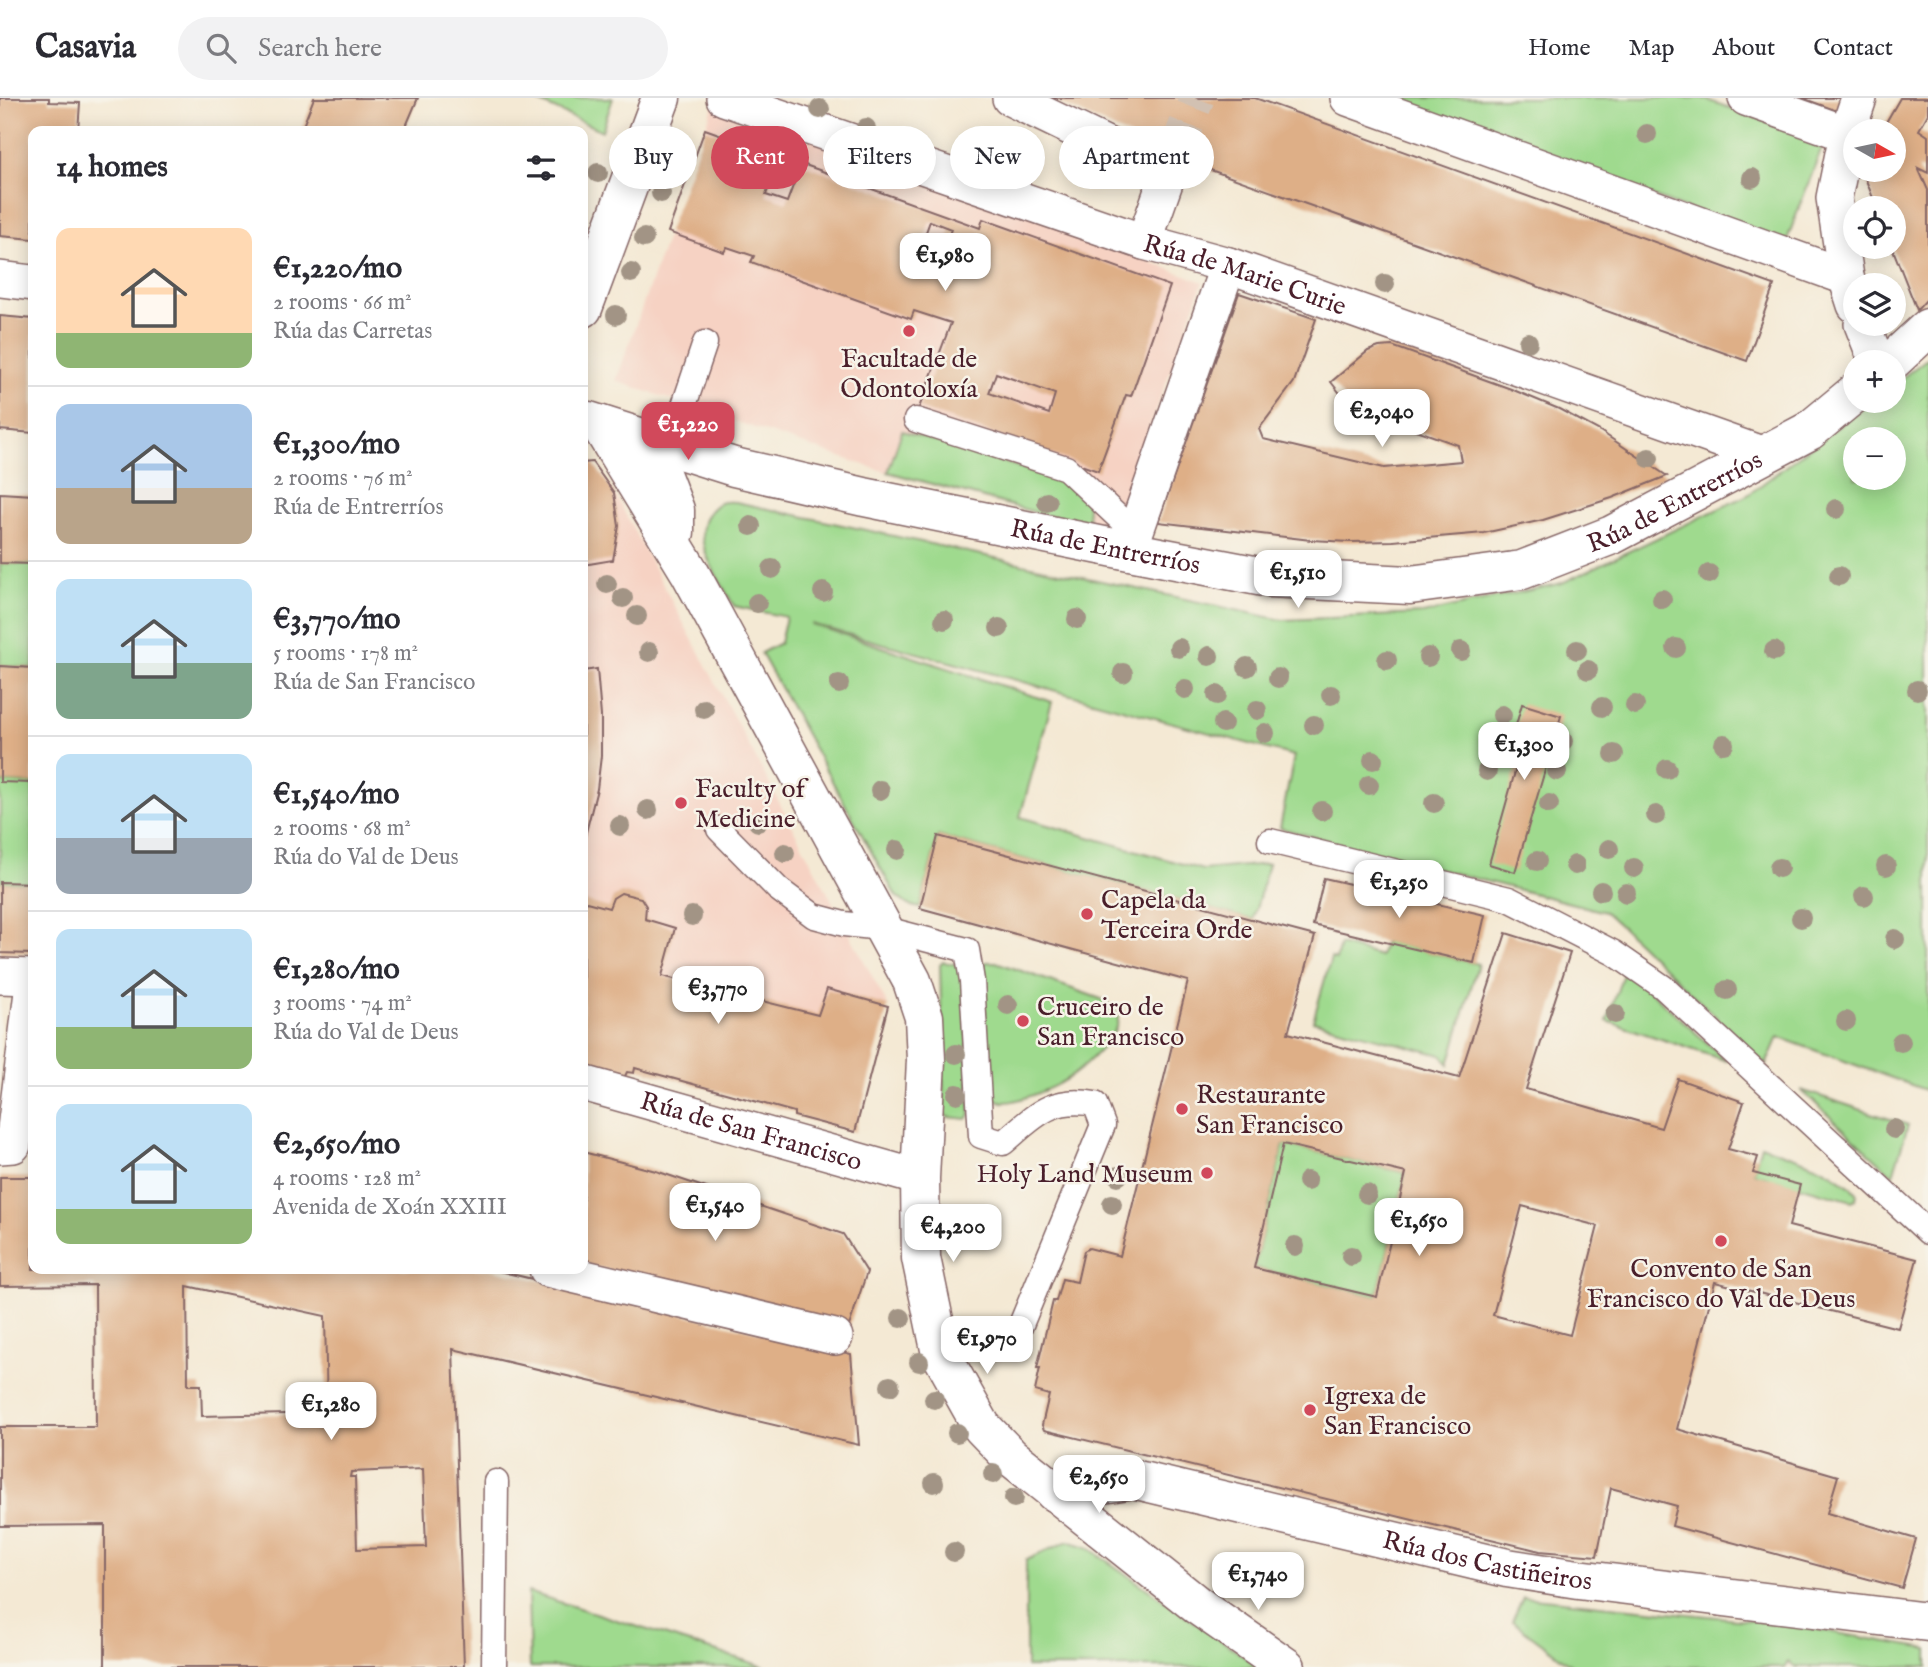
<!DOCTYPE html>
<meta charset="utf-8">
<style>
body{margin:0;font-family:"IM FELL English",serif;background:#f2f2f3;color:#2b2b33;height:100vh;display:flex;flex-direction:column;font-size:26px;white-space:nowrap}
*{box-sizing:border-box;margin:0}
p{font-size:23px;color:#7c7c81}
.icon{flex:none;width:38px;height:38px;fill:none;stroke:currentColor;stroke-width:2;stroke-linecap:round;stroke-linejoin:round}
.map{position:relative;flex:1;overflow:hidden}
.drawer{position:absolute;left:28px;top:28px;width:560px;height:1148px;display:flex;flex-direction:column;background:#fff;border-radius:14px;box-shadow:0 4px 18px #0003}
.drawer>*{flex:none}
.banner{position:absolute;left:609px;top:28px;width:665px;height:63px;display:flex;gap:14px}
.needle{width:46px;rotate:99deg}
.buttons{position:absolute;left:1843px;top:21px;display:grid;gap:14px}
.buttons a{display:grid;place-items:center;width:63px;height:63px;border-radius:50%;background:#fff;box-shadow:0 4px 18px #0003;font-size:35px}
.price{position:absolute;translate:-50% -60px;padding:0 16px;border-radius:14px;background:#fff;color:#222;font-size:23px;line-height:46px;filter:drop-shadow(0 2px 4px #0008)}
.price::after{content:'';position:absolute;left:50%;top:42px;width:21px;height:16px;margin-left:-10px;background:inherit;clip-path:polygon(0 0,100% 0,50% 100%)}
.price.active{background:#d1495b;color:#fff}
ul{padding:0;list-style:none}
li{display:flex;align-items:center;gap:21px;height:175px;padding:0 28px}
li+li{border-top:2px solid #e1e1e2}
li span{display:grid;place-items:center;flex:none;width:196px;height:140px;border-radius:14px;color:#555}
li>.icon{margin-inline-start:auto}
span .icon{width:84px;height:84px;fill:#fffc;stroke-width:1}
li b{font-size:30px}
h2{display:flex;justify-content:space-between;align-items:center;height:84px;padding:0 28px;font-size:30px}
.tag{padding:0 24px;border-radius:32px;background:#fff;box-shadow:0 4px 18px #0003;font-size:24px;line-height:63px}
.tag.active{background:#d1495b;color:#fff}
header{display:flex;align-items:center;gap:42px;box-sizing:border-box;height:98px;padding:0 35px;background:#fff;border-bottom:2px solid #e1e1e2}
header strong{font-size:33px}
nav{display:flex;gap:38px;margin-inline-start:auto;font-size:24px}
.search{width:490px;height:63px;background:#f2f2f3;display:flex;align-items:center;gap:18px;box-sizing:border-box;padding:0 24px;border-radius:38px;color:#7c7c81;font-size:26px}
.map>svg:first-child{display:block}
.built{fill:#f6d2c3}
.green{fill:#9fda8e;stroke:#747c5c;stroke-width:2;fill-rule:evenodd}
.building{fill:#deaf87;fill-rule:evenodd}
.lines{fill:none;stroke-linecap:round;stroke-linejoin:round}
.pedestrian-tunnel{stroke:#d2c1b2;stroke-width:35;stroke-dasharray:35 18;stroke-linecap:butt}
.service-casing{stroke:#866666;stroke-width:27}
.pedestrian-casing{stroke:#866666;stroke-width:38}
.minor-casing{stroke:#866666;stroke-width:41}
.service{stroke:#fff;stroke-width:24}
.pedestrian{stroke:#fff;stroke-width:35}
.minor{stroke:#fff;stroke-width:38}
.tree{fill:#a29485}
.poi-dot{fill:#d1495b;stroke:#f7f3e8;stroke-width:2.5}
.labels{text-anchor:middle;stroke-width:5;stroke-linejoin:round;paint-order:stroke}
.street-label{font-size:26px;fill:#4a1f2b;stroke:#f7f3e8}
.poi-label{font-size:26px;fill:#4a1f2b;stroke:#f7f3e8;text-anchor:start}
</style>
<header>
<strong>Casavia</strong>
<div class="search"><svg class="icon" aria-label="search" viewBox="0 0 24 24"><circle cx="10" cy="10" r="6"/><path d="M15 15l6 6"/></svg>Search here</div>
<nav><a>Home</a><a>Map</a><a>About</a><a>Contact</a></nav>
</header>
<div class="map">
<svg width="1928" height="1569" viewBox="0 0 1928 1569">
<rect width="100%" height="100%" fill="#f7f3e8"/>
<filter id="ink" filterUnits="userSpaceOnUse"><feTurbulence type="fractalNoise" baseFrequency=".0143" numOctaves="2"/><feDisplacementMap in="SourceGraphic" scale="14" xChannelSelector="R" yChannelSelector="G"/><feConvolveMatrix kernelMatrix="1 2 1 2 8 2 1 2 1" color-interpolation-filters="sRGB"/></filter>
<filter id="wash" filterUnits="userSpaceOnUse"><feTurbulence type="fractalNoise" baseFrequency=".00686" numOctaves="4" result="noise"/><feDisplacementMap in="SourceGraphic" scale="28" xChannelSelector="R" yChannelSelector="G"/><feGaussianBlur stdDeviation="1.57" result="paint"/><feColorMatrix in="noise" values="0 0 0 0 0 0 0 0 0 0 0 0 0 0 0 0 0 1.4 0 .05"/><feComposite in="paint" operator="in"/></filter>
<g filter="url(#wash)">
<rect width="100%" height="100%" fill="#f4e9d4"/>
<!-- built -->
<g class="built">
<polygon points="714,6 980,99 1203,184 1113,428 1064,422 873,370 616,283"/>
<polygon points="583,355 588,358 614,395 888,908 855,1034 794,1018 794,1014 635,970 627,974 624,980 583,969"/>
</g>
<!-- green -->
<g class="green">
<polygon points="530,0 613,0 602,33"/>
<polygon points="1385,0 1702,0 1824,44 1785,147"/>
<path d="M1928 260V993L1778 939 1766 967 1623 830 1605 814 1280 730 1294 658 811 526 1052 604 1020 719 1203 772 1268 766 1253 822 938 738 920 810 908 807 896 798 761 555 780 545 786 519 734 508C720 481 686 440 711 412 719 403 725 403 736 404L1282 522 1423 516 1562 485 1748 397 1871 303H1894V286ZM1855 341H1894V380H1855Z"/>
<polygon points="902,333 1071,385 1087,400 1089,425 1064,422 888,374"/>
<polygon points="0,465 33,466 33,570 0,568"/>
<polygon points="0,684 33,685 33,785 0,784"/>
<polygon points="1385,843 1478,866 1449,966 1441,957 1313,923 1331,860 1336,862 1340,847 1380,858"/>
<polygon points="943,864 964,868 970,1017 967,1021 948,1019 944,1016 940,867"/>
<path d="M988 864H996L1101 901C1109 906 1118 911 1118 921 1118 938 1080 974 1065 982 1053 990 1017 1005 1003 1004 998 1003 993 999 989 996L982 872 984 865Z"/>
<polygon points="1624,873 1628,873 1727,963 1607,923"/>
<polygon points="1801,992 1908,1027 1893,1077"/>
<polygon points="1283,1046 1406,1075 1377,1199 1254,1170"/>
<path d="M1761 1047C1795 1060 1833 1068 1857 1096L1856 1101 1852 1103 1753 1075Z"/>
<polygon points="1068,1443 1087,1449 1259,1569 1026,1569 1026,1462"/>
<polygon points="528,1494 765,1569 530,1569"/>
<polygon points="1523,1499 1785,1526 1928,1551 1928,1569 1796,1569 1788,1564 1784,1569 1574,1569 1512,1523"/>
</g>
<g id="blocks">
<!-- building -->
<g class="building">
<polygon points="0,0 49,0 49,4 80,5 78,33 33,33 33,141 0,138"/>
<polygon points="314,0 418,0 404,33 301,33"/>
<polygon points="1049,0 1255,0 1774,187 1747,263 1174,59"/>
<polygon points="1802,0 1845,0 1840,14"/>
<polygon points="1900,0 1928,0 1928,16 1919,32 1928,38 1928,75 1918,70 1928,92 1928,200 1917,212 1892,149 1894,110 1877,110 1862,72 1894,72 1894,33 1881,33"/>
<path d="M705 31 980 130 983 121 1170 188 1131 298 1126 297 1098 373 919 310 951 225 914 213 911 221 751 164 754 158 727 149 724 154 668 134ZM776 69 797 77 787 104 766 97ZM930 123 951 131 942 158 920 151ZM996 275 1055 296 1049 316 989 295Z"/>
<polygon points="1239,195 1316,221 1294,284 1259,331 1263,341 1384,370 1461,363 1458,347 1385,321 1370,333 1331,284 1368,253 1379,249 1392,248 1511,291 1559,311 1600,333 1667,378 1612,400 1543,422 1484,435 1393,443 1351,444 1311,442 1158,424"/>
<polygon points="0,218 33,221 33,335 0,332"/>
<polygon points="592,364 614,395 619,428 613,462 583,467 583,365"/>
<polygon points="0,395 33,397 33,466 0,465"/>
<polygon points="0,568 33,570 33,685 0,684"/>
<polygon points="597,571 601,618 601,658 597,691 585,738 583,738 583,573"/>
<polygon points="1522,606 1561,618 1515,774 1489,766 1518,663 1507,659"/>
<path d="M938 738 1315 838 1288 935 1459 980 1506 835 1570 855 1526 991 1661 1030 1678 981 1744 1004 1728 1051 1758 1059 1753 1075 1800 1087 1789 1128 1917 1161 1898 1230 1715 1184 1677 1331 1838 1378 1827 1415 1916 1441 1902 1490 1672 1428 1677 1408 1611 1390 1597 1458 1540 1453 1044 1332 1042 1327 1049 1297 1035 1293 1040 1270H1037L1053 1203H1056L1062 1181 1077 1184 1084 1153 1089 1150 1120 1158 1188 883 920 810ZM1283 1046 1406 1075 1377 1199 1254 1170ZM1522 1108 1598 1128 1570 1237 1493 1217Z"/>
<polygon points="1324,780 1485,817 1474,865 1313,827"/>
<polygon points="0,784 33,785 33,856 0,855"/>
<polygon points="621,795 641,800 646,808 645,821 675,830 662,878 818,917 827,891 888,908 855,1034 794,1018 794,1014 635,970 634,975 627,974 624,980 583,969 583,803 609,810 613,800"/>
<polygon points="583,1054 656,1073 843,1136 867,1174 849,1228 583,1166"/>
<path d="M0 1079H33V1171H490L851 1256 859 1347 453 1251 464 1569H105V1427L0 1428V1329H96L95 1187 0 1188ZM187 1188 325 1218 327 1315 202 1318 201 1287H188ZM423 1371 426 1449 357 1451 355 1379H350L351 1374Z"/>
</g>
</g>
</g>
<g filter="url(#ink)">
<use href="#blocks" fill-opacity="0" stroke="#866666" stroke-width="2"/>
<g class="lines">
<!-- pedestrian-tunnel -->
<polyline class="pedestrian-tunnel" points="1174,59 1197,0"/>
<!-- service casing -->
<g class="service-casing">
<g id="service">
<polyline points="916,322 1066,370 1134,434"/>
<polyline points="670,349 705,245"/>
<path d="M719 731 778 791 814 818 844 826 882 830 967 852 972 883 981 1038 1003 1045C1035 1018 1050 998 1095 1006L1103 1027 1020 1229 989 1250"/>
<polyline points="1270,743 1509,801 1614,855 1663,889 1928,1134"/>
<polyline points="494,1569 496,1384"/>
</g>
</g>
<!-- pedestrian casing -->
<g class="pedestrian-casing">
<g id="pedestrian">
<path id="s1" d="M724 0 1144 144 1228 167 1764 357"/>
<polyline points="1010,0 1167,76"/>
<polyline points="1348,0 1846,179"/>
<polyline points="1746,0 1847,36"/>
<polyline points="1144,144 1174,59"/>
<polyline points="0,181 33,185"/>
<polyline points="1855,207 1846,179 1834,100 1847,36 1859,0"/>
<polyline points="1862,226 1877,264"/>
<polyline points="1129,453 1228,167"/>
<polyline points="0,878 33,879"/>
<path id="s2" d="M583 985 920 1080"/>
<polyline points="0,1048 13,1047 33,886"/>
<polyline points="547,1171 835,1239"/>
</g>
</g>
<!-- minor casing -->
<g class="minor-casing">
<g id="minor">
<polyline points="583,210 661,0"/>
<polyline points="1891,264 1928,230"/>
<path id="s3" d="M589 323 734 369 864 399 1129 453 1269 480 1410 487 1522 472 1612 437 1809 333 1855 295"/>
<polyline points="600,327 689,473 912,883 924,919 926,962 920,1080 921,1160 941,1256 982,1329 1010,1358 1197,1507 1286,1569"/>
<polyline points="644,341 658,368 675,412 675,434"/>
<path id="s4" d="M1054 1394 1133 1381 1507 1470 1578 1481 1928 1524"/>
</g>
</g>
<!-- service -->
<use href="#service" class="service"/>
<!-- pedestrian -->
<use href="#pedestrian" class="pedestrian"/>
<!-- minor -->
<use href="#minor" class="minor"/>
</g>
<!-- trees -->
<g class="tree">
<circle cx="820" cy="11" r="10"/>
<circle cx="866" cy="30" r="10"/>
<circle cx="1647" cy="36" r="10"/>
<circle cx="913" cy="46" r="10"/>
<circle cx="675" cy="49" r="10"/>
<circle cx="598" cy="75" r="10"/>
<circle cx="1752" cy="80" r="10"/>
<circle cx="661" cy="95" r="10"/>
<circle cx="644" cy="140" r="10"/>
<circle cx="631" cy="175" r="10"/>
<circle cx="1385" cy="186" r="10"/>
<circle cx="616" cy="217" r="10"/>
<circle cx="1528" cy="244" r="10"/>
<circle cx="1649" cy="360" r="10"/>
<circle cx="1047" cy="404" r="10"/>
<circle cx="1836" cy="411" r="10"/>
<circle cx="751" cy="428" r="10"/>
<circle cx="772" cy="471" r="10"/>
<circle cx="1709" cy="476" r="10"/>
<circle cx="1839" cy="478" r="10"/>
<circle cx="607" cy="486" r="10"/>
<circle cx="823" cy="494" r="10"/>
<circle cx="623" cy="500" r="10"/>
<circle cx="1662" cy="501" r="10"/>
<circle cx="757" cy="505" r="10"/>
<circle cx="637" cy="518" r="10"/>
<circle cx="1077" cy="521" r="10"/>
<circle cx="944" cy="522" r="10"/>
<circle cx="999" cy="530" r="10"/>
<circle cx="1179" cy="550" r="10"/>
<circle cx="1676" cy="550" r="10"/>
<circle cx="1577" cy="552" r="10"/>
<circle cx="1461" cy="553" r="10"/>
<circle cx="1774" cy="553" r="10"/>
<circle cx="649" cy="554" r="10"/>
<circle cx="1209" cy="558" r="10"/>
<circle cx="1428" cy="559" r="10"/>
<circle cx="1387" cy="562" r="10"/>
<circle cx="1247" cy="569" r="10"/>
<circle cx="1588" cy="572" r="10"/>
<circle cx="1123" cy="575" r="10"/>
<circle cx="1278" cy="580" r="10"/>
<circle cx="839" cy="586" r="10"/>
<circle cx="1185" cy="591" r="10"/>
<circle cx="1917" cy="592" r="10"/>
<circle cx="1217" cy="597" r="10"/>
<circle cx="1331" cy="597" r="10"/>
<circle cx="1635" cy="607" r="10"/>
<circle cx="1602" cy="609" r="10"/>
<circle cx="704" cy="611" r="10"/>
<circle cx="1257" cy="612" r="10"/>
<circle cx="1502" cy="617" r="10"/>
<circle cx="1223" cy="625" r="10"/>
<circle cx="1314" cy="627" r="10"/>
<circle cx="1265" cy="635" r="10"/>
<circle cx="1563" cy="643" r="10"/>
<circle cx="1724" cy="646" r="10"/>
<circle cx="1494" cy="650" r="10"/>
<circle cx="1614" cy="656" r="10"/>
<circle cx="1373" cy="662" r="10"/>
<circle cx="1667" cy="671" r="10"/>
<circle cx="1487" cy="673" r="10"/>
<circle cx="1557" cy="673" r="10"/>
<circle cx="1369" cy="687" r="10"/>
<circle cx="880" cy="692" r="10"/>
<circle cx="1434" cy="705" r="10"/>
<circle cx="1549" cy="706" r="10"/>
<circle cx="648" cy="712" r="10"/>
<circle cx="1322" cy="713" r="10"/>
<circle cx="1656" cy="717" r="10"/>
<circle cx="758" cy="724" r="10"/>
<circle cx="620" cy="728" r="10"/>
<circle cx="1609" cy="751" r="10"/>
<circle cx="897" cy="752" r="10"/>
<circle cx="785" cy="755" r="10"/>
<circle cx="1537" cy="763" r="10"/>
<circle cx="1575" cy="767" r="10"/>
<circle cx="1886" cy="768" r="10"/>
<circle cx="1634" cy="770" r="10"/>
<circle cx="1779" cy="770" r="10"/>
<circle cx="1601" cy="793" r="10"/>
<circle cx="1626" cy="795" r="10"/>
<circle cx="1864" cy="798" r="10"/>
<circle cx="692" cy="818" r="10"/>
<circle cx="1801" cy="820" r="10"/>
<circle cx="1895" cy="841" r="10"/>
<circle cx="1727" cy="892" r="10"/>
<circle cx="1008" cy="907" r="10"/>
<circle cx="1615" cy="916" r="10"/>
<circle cx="1846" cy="923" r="10"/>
<circle cx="1901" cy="944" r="10"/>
<circle cx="956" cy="956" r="10"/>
<circle cx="957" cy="996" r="10"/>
<circle cx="1894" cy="1031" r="10"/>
<circle cx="1118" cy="1078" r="10"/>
<circle cx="1307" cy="1083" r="10"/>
<circle cx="1367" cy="1096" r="10"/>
<circle cx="1112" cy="1106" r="10"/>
<circle cx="1295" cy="1148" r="10"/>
<circle cx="1351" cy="1158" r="10"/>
<circle cx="901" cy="1220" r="10"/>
<circle cx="919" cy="1264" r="10"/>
<circle cx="890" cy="1288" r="10"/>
<circle cx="934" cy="1301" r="10"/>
<circle cx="957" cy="1335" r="10"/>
<circle cx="993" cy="1376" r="10"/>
<circle cx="934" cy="1385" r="10"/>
<circle cx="1014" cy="1400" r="10"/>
<circle cx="954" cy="1454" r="10"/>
</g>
</g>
<!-- markers -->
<g class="poi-dot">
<circle cx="909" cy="233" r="7"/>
<circle cx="681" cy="705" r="7"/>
<circle cx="1087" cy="816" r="7"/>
<circle cx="1023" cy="923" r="7"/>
<circle cx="1182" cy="1011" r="7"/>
<circle cx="1207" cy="1075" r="7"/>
<circle cx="1721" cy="1143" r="7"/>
<circle cx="1310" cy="1312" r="7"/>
</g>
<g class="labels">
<!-- street labels -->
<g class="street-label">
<text dy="9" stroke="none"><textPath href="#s1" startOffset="550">Rúa de Marie Curie</textPath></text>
<text dy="9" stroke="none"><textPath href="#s3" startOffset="1120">Rúa de Entrerríos</textPath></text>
<text dy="9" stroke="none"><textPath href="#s3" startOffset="532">Rúa de Entrerríos</textPath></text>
<text dy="9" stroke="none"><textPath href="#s2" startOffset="175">Rúa de San Francisco</textPath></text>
<text dy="9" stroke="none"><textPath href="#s4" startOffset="444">Rúa dos Castiñeiros</textPath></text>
</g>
<!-- poi labels -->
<g class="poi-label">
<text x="909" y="269" text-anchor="middle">Facultade de<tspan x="909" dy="30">Odontoloxía</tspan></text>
<text x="695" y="699">Faculty of<tspan x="695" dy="30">Medicine</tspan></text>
<text x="1101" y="810">Capela da<tspan x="1101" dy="30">Terceira Orde</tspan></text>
<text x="1037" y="917">Cruceiro de<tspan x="1037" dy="30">San Francisco</tspan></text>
<text x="1196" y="1005">Restaurante<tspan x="1196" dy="30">San Francisco</tspan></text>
<text x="1193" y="1084" text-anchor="end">Holy Land Museum</text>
<text x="1721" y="1179" text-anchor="middle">Convento de San<tspan x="1721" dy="30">Francisco do Val de Deus</tspan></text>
<text x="1324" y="1306">Igrexa de<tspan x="1324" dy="30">San Francisco</tspan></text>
</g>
</g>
</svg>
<div class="buttons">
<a><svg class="needle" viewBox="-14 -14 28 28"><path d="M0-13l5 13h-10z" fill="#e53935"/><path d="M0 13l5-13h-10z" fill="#7c7c81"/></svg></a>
<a><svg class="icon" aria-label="locate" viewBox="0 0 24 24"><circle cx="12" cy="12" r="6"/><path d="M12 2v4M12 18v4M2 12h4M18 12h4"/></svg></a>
<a><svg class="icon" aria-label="layers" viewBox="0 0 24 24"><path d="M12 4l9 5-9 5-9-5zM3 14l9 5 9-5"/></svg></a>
<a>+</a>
<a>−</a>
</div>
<b class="price" style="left:945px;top:195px">€1,980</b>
<b class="price" style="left:1382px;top:351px">€2,040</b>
<b class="price active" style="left:688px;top:364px">€1,220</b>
<b class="price" style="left:1298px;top:512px">€1,510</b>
<b class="price" style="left:1524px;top:684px">€1,300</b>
<b class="price" style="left:1399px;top:822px">€1,250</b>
<b class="price" style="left:718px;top:928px">€3,770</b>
<b class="price" style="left:715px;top:1145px">€1,540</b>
<b class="price" style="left:1419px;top:1160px">€1,650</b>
<b class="price" style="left:953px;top:1166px">€4,200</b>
<b class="price" style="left:987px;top:1278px">€1,970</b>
<b class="price" style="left:331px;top:1344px">€1,280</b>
<b class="price" style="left:1099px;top:1417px">€2,650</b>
<b class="price" style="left:1258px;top:1514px">€1,740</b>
<div class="banner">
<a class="tag">Buy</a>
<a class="tag active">Rent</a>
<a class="tag">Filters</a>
<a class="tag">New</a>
<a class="tag">Apartment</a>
</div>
<section class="drawer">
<h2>14 homes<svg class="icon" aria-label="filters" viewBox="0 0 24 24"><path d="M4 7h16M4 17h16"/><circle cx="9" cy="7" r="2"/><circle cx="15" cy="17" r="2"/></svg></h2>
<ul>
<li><span style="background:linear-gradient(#ffd9b3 75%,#8fb573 0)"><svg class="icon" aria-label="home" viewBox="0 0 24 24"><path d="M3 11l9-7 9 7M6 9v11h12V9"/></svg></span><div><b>€1,220/mo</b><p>2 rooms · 66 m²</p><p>Rúa das Carretas</p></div></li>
<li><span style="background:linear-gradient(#a9c7e8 60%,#b9a48a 0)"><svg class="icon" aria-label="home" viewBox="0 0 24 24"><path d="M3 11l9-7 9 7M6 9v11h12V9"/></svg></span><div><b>€1,300/mo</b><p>2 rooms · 76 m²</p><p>Rúa de Entrerríos</p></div></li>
<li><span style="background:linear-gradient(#bfe0f5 60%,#7fa58c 0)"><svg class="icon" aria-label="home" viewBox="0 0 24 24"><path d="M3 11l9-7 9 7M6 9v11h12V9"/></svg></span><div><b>€3,770/mo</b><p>5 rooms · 178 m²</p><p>Rúa de San Francisco</p></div></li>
<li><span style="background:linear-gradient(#bfe0f5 60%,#9aa5b1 0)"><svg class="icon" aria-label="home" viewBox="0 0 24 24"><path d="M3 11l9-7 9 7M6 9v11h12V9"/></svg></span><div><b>€1,540/mo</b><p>2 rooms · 68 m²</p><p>Rúa do Val de Deus</p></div></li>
<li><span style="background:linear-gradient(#bfe0f5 70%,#8fb573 0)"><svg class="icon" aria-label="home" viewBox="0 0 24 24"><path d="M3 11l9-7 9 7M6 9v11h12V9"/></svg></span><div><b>€1,280/mo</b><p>3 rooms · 74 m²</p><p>Rúa do Val de Deus</p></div></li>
<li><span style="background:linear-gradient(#bfe0f5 75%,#8fb573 0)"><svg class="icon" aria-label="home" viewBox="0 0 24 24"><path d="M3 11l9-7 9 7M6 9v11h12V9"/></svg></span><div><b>€2,650/mo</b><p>4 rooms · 128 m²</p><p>Avenida de Xoán XXIII</p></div></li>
</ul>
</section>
</div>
